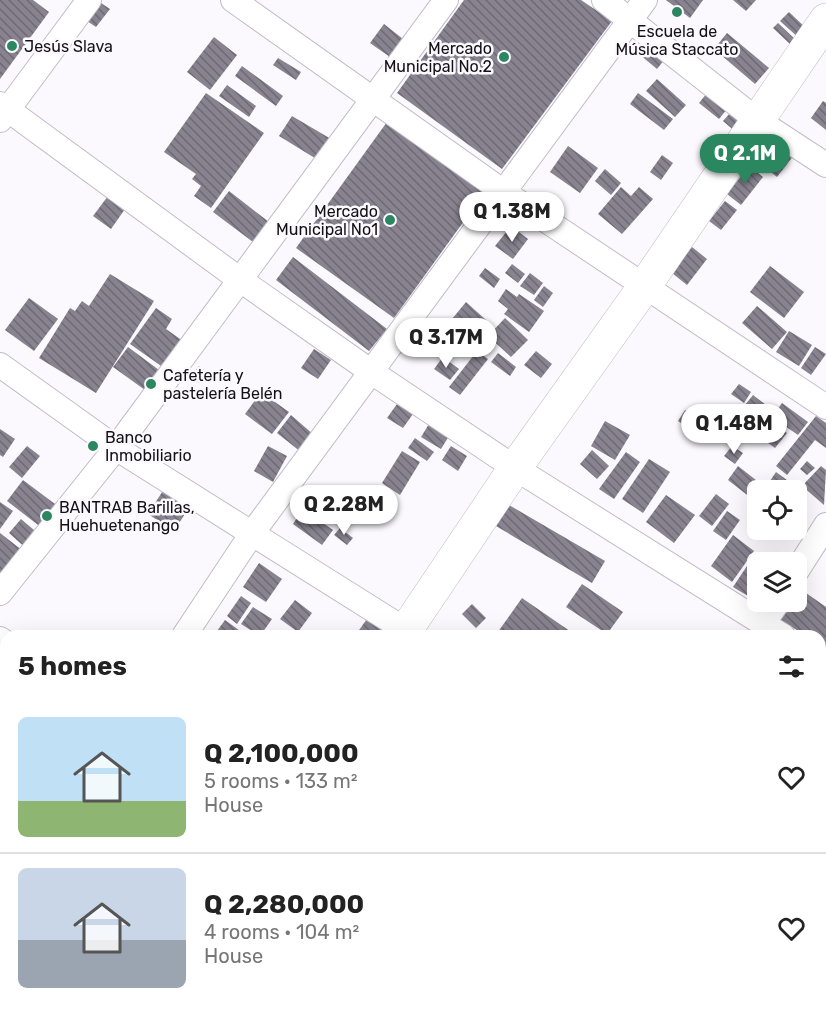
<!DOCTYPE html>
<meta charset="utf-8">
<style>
body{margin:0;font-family:Rubik,sans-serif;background:#f6f6f6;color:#222;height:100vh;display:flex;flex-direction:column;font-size:22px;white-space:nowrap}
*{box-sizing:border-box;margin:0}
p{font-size:20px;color:#767676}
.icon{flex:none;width:33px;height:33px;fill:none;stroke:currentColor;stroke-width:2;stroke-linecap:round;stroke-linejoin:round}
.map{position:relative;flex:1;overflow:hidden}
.drawer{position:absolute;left:0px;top:630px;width:826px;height:386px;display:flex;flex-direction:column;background:#fff;border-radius:18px 18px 0 0;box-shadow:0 6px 24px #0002}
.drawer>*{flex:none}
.controls{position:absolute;left:747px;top:480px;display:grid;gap:12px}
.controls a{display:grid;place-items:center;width:60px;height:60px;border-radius:9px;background:#fff;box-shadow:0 6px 24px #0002;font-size:30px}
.price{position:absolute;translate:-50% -51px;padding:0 14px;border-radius:21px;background:#fff;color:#222;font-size:20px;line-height:39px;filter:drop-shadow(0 2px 3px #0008)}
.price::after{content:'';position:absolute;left:50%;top:36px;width:18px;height:14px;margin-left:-9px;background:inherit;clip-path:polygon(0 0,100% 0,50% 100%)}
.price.on{background:#2a875f;color:#fff}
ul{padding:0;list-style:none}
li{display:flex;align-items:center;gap:18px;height:150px;padding:0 18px}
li+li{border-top:2px solid #e0e0e0}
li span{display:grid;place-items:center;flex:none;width:168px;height:120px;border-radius:9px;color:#555}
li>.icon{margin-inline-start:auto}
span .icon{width:72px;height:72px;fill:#fffc;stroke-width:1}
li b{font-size:26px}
h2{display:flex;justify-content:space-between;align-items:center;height:72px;padding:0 18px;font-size:26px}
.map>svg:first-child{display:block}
.building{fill:url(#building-back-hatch)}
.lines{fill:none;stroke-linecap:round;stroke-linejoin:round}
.street-casing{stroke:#c1bcc8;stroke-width:26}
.secondary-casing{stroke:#c1bcc8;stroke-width:34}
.street{stroke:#fff;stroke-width:24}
.secondary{stroke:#fff;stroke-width:33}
.poi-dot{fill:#2a875f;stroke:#fbf9fe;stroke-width:2}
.labels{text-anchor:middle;stroke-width:5;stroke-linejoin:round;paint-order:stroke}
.poi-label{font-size:16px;fill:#131115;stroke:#fbf9fe;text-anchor:start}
</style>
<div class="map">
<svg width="826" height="1015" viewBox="0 0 826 1015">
<defs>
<pattern id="building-back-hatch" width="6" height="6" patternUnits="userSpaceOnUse" patternTransform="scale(1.5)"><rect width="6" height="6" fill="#88838f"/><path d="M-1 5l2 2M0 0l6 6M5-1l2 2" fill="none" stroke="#6e6a74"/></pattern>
</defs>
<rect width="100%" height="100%" fill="#fbf9fe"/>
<!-- building -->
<g class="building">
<polygon points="0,0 33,0 49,12 0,79"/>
<polygon points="464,0 581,0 612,21 502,169 397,93"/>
<polygon points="666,0 703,0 690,18"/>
<polygon points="733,0 756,0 746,11"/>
<polygon points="101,3 110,9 96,27 87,21"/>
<polygon points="789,12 808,30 800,39 780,21"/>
<polygon points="778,23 796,40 791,45 773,28"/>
<polygon points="384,24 403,39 390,57 370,43"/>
<polygon points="727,33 769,68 755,84 714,49"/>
<polygon points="214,37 237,55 210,90 187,72"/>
<polygon points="646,44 665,59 657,69 639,54"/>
<polygon points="278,58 301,72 296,80 273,65"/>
<polygon points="242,66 283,96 276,106 235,76"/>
<polygon points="657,79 686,105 675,117 646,91"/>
<polygon points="227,85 256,106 249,117 219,96"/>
<polygon points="206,93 264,133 211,208 194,196 201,186 192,179 196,174 164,152"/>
<polygon points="638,93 673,119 664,130 630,104"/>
<polygon points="707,93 727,109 719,119 699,103"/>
<polygon points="823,101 826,103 826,130 811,118"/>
<polygon points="731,112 746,125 738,134 723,121"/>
<polygon points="292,116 331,139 318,160 279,136"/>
<polygon points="387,122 485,192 394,318 296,248"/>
<polygon points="568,146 598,168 580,193 550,172"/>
<polygon points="784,148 794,155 777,177 767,169"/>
<polygon points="762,150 773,158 764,171 753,162"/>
<polygon points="662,155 673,163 661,180 650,172"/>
<polygon points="749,166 763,177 741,205 727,194"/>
<polygon points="605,169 621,183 611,195 595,181"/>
<polygon points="621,187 631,196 639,187 653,199 622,234 598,214"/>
<polygon points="229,191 269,222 253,242 213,212"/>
<polygon points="108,196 125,209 111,229 93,216"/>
<polygon points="725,201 737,210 721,230 709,221"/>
<polygon points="511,226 528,239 513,259 495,246"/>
<polygon points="692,247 707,259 687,285 672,273"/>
<polygon points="293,257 387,329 369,351 276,280"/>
<polygon points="512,264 525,274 518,283 505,273"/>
<polygon points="770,266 804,292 784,318 750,292"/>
<polygon points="485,268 500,279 494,288 479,276"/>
<polygon points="530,273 543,283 534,295 520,286"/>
<polygon points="110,274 154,301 96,393 39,358 70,308 75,311 82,301 89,306"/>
<polygon points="544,286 553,293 543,307 534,300"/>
<polygon points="506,289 517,297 519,294 544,311 529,332 504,314 508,309 498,301"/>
<polygon points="29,298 58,319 34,351 5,330"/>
<polygon points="466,302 486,320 472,336 452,319"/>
<polygon points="757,306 787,332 772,349 742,323"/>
<polygon points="156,308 172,319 166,329 183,341 164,368 130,344"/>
<polygon points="505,318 528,340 511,357 488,336"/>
<polygon points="789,331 812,345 799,366 776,352"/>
<polygon points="128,347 159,370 145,390 113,367"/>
<polygon points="815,347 826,354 811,375 801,368"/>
<polygon points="314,349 331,360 318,379 301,368"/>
<polygon points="477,351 488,359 460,395 449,387"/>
<polygon points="536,351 552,364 541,378 524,365"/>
<polygon points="498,353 516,367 510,376 491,362"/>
<polygon points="443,357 459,369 450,380 434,369"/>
<polygon points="199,366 208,373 199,383 191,376"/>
<polygon points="739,384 751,392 744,403 731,394"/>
<polygon points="261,392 289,412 272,434 245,414"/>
<polygon points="753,395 771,409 752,433 734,419"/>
<polygon points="782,403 808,422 798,435 772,417"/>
<polygon points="397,404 413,414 403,428 387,418"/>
<polygon points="685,410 702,421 695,433 678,421"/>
<polygon points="291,415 314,435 301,452 277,433"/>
<polygon points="816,416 826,423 826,448 815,440 787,475 776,466"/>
<polygon points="605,421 630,435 615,460 591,446"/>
<polygon points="772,422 787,433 775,448 760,437"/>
<polygon points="429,424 449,436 441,449 421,437"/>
<polygon points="0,429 15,439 3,457 0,455"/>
<polygon points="415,438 434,452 427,461 408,448"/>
<polygon points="27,446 40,456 22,478 9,467"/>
<polygon points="268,446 287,456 273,482 254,471"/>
<polygon points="451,446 467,456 458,471 442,460"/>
<polygon points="732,446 743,453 735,464 724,456"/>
<polygon points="592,450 609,466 597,479 580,464"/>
<polygon points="402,451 420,462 400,495 382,483"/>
<polygon points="626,452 640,462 614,499 599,489"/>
<polygon points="649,459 670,472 643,513 622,499"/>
<polygon points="807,461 815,468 807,475 800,469"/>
<polygon points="738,466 761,484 751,498 728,480"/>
<polygon points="821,466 826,470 824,505 802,486"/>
<polygon points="776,472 795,486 791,490 776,490 768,484"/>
<polygon points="23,480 59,507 42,528 7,501"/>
<polygon points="166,486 192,503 174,531 148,514"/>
<polygon points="716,494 729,504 712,526 699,516"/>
<polygon points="666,495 695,515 674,543 646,522"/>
<polygon points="310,496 329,512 323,520 303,504"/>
<polygon points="0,502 13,511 0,529"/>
<polygon points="509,505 605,561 592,583 496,526"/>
<polygon points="303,509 333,530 322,545 293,524"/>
<polygon points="727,511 740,520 726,540 713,531"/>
<polygon points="21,519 41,536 29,551 9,533"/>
<polygon points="340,528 353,538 347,545 334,535"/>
<polygon points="0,533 27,554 0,579"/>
<polygon points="733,535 754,551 732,582 711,566"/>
<polygon points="259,563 282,579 266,602 243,587"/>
<polygon points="747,566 758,573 758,602 733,587"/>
<polygon points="582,584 623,612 607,634 566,607"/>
<polygon points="799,588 826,607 826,649 820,646 820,636 806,636 778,618 790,602 796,602"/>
<polygon points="241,596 251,603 237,624 227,616"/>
<polygon points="522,598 577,636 495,636"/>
<polygon points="295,600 312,613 298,632 280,619"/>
<polygon points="472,604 486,618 476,628 462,614"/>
<polygon points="253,607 272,619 260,636 241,624"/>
<polygon points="369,616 399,636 355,636"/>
<polygon points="225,620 247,636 224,636 217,631"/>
<polygon points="820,718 826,722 826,757 820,752"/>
<polygon points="820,759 826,763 826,787 820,783"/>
<polygon points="0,764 6,768 6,800 0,797"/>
<polygon points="820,790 826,795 826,904 820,900"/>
<polygon points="6,967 6,1010 84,1010 92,1015 0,1015 0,976"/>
<polygon points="415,1010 442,1010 438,1015 414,1015 412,1014"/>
<polygon points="453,1010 470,1010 477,1015 449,1015"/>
<polygon points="676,1010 726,1010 722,1015 672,1015"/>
</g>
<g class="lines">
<!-- street casing -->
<g class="street-casing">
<g id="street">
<polyline points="233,0 505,193 826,407"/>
<polyline points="604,0 757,120 826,165"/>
<polyline points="0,104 239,279 373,373 515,468 783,636"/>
<polyline points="0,120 89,0"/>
<polyline points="0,365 116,448 415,636"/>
<polyline points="796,572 826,525"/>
<polyline points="0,593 116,448 446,0"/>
<polyline points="764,622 778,602"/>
<polyline points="184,636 253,532 645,0"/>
<polyline points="0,639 6,643"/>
<polyline points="820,664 826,669"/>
<polyline points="820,931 826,936"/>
<polyline points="555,1010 562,1015"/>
<polyline points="498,1015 502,1010"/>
<polyline points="822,1015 826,1009"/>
</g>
</g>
<!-- secondary casing -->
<g class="secondary-casing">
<g id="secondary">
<polyline points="402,636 515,468 644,287 826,20"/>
<polyline points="0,911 6,916"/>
<polyline points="140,1015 143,1010"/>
</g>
</g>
<!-- street -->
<use href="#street" class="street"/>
<!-- secondary -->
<use href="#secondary" class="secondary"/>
</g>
<!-- markers -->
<g class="poi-dot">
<circle cx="677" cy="12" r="6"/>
<circle cx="12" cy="46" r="6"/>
<circle cx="504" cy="57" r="6"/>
<circle cx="390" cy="220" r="6"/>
<circle cx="151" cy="384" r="6"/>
<circle cx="93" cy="446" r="6"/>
<circle cx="47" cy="516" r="6"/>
</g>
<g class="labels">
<!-- poi labels -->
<g class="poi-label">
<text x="677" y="37" text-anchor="middle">Escuela de<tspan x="677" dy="18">Música Staccato</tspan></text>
<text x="24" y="52">Jesús Slava</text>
<text x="492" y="54" text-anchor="end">Mercado<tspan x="492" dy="18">Municipal No.2</tspan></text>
<text x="378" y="217" text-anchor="end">Mercado<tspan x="378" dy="18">Municipal No1</tspan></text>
<text x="163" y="381">Cafetería y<tspan x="163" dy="18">pastelería Belén</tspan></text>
<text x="105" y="443">Banco<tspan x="105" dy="18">Inmobiliario</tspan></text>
<text x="59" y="513">BANTRAB Barillas,<tspan x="59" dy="18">Huehuetenango</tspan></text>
</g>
</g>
</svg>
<div class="controls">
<a><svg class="icon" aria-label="locate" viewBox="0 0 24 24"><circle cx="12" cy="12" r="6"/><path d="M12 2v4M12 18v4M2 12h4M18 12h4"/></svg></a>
<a><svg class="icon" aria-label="layers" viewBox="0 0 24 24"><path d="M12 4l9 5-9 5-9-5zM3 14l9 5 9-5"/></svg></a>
</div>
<b class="price on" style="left:745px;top:185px">Q 2.1M</b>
<b class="price" style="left:512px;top:243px">Q 1.38M</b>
<b class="price" style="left:446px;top:369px">Q 3.17M</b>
<b class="price" style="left:734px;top:455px">Q 1.48M</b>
<b class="price" style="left:344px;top:536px">Q 2.28M</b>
<section class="drawer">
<h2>5 homes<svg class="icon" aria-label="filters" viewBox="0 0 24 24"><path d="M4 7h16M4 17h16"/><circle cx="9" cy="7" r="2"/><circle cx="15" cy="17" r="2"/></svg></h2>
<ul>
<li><span style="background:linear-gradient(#bfe0f5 70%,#8fb573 0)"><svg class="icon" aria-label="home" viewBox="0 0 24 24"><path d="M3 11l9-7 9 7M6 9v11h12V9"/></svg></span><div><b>Q 2,100,000</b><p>5 rooms · 133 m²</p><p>House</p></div><svg class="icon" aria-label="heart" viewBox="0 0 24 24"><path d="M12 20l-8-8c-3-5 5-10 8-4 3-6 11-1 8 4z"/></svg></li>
<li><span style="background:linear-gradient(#c9d6e8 60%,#9aa5b1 0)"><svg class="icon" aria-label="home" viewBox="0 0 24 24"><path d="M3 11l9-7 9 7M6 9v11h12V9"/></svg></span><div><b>Q 2,280,000</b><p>4 rooms · 104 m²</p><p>House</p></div><svg class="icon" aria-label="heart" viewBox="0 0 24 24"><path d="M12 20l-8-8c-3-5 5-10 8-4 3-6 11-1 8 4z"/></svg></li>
</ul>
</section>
</div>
